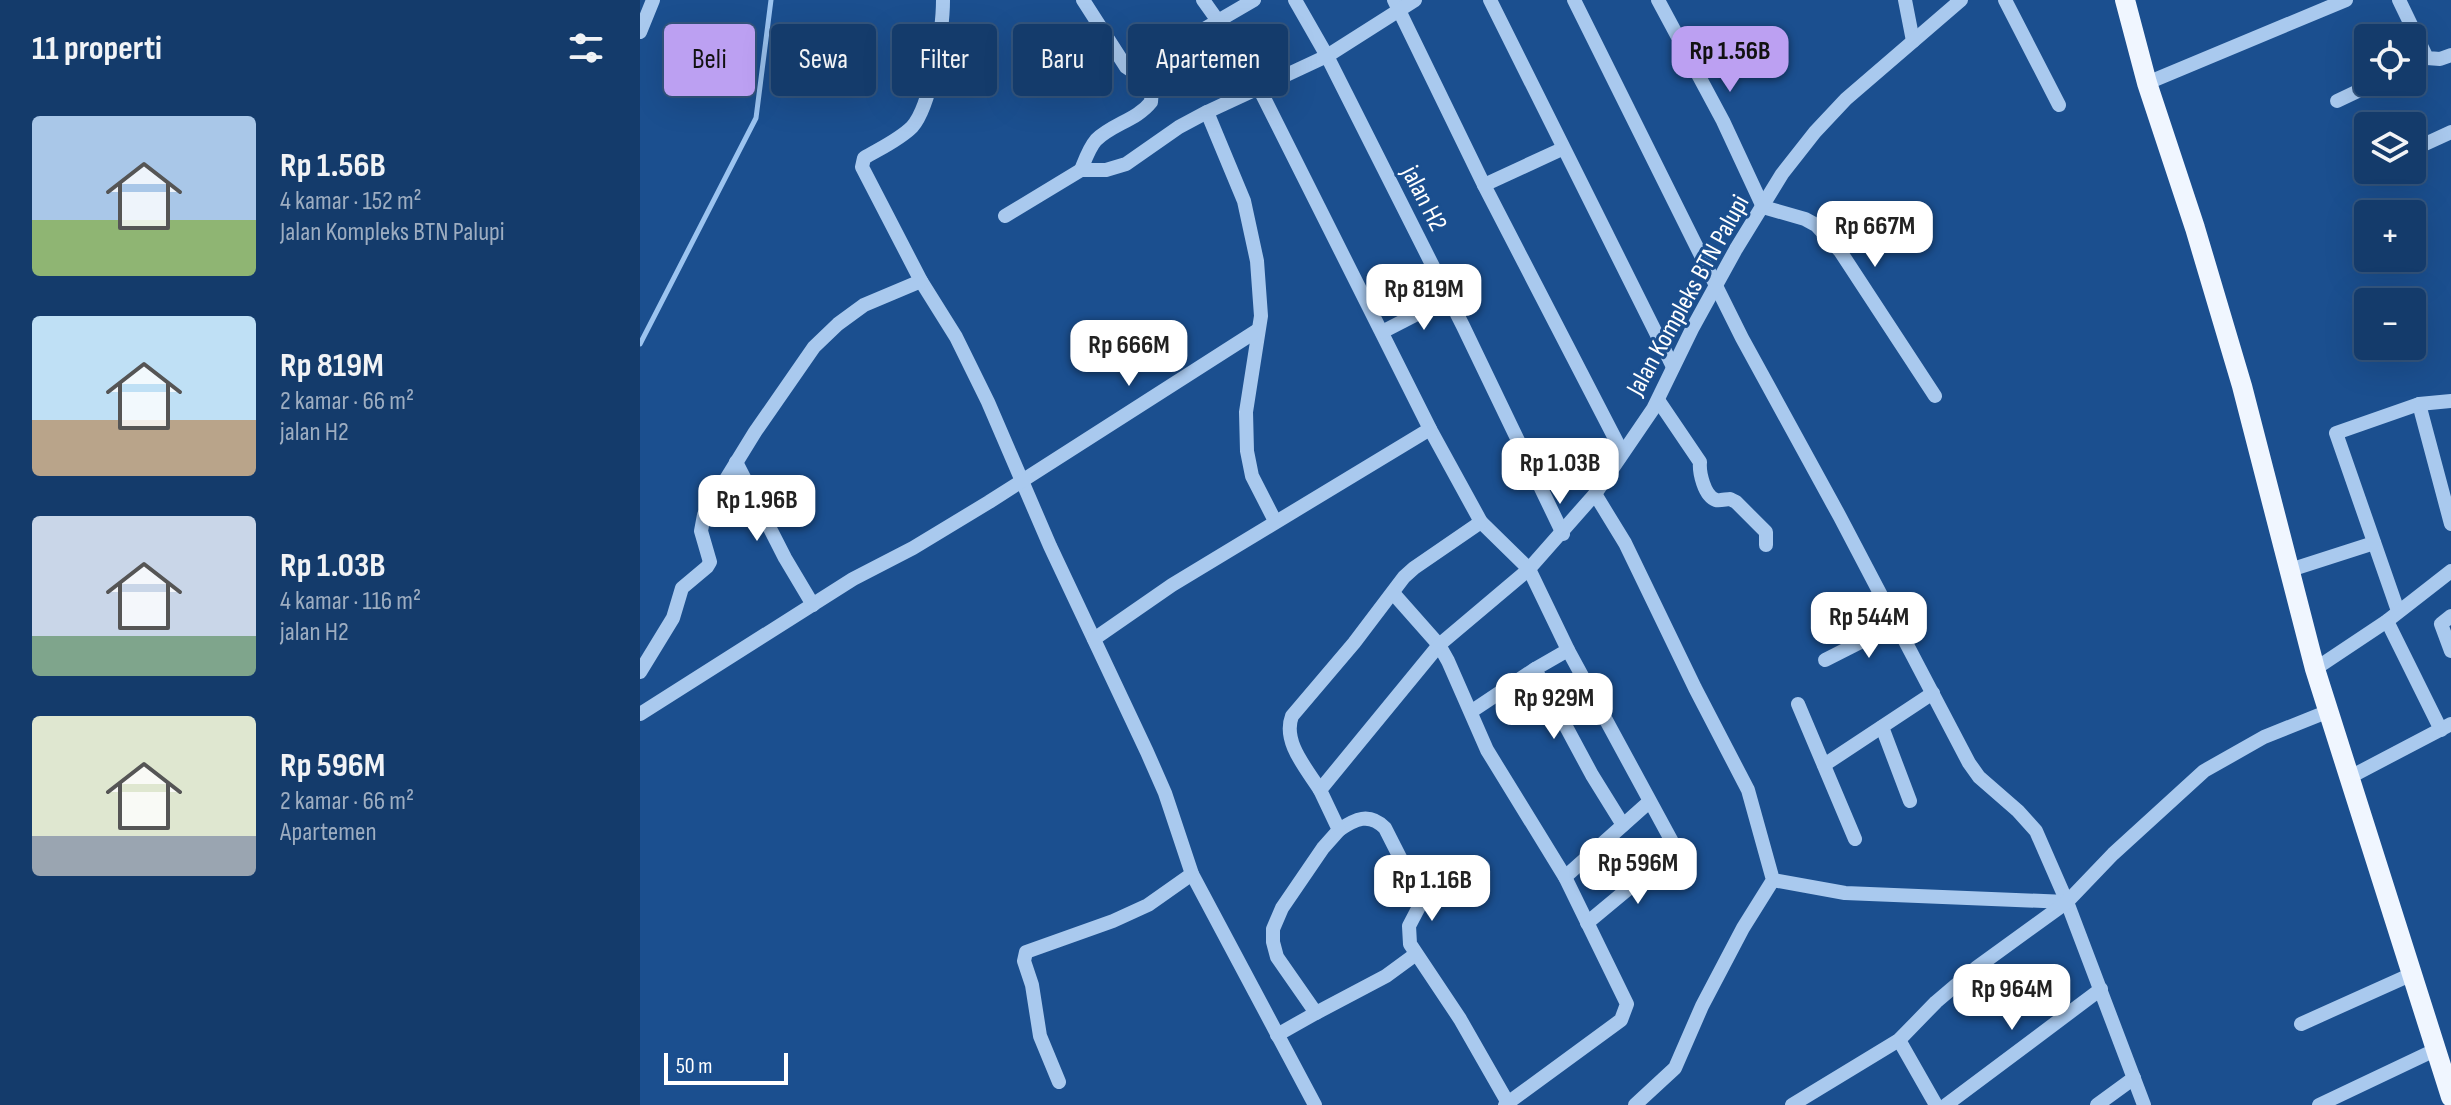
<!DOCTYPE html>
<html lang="id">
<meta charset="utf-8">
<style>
body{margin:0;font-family:"Sofia Sans Condensed",sans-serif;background:#1d4271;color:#f1f3f6;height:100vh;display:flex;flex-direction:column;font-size:30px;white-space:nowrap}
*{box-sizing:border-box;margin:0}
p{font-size:26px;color:#9dadc1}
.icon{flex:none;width:44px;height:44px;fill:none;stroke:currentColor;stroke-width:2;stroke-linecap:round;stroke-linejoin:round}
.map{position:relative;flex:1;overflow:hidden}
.details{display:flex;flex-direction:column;background:#143b6b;width:640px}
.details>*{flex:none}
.top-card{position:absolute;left:24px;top:24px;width:760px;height:72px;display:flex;gap:16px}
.tools{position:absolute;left:1714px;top:24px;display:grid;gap:16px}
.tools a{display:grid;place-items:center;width:72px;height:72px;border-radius:8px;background:#143b6b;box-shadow:0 8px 32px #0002,0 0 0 2px #33557e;font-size:40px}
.scale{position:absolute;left:24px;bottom:20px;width:124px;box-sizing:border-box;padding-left:8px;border:4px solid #fff;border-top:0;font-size:22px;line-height:28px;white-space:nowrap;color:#fff;-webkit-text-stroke:6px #1b4f8f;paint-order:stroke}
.price{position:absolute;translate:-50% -68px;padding:0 18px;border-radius:16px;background:#fff;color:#222;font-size:26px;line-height:52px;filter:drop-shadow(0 2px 4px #0008)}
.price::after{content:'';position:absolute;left:50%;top:48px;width:24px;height:18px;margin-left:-12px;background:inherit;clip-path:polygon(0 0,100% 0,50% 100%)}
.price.current{background:#bca0f2;color:#111}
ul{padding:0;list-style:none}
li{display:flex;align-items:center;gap:24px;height:200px;padding:0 32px}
li span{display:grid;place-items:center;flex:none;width:224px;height:160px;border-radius:8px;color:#555}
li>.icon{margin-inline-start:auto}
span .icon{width:96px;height:96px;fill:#fffc;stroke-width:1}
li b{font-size:34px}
h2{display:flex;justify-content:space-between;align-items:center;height:96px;padding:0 32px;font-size:34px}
.tag{padding:0 28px;border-radius:8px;background:#143b6b;box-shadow:0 8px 32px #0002,0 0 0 2px #33557e;font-size:28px;line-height:72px}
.tag.current{background:#bca0f2;color:#111}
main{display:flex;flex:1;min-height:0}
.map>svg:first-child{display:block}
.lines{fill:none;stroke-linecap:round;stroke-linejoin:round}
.stream{stroke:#9cc4f0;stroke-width:5}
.minor{stroke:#a9c9ee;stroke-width:14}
.major{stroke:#f0f6ff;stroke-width:20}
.labels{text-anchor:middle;stroke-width:6;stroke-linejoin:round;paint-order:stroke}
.street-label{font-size:26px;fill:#fff;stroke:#1b4f8f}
</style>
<main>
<section class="details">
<h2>11 properti<svg class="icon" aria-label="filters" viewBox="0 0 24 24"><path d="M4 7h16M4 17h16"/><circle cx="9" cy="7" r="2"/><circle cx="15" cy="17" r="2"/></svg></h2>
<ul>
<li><span style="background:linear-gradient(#a9c7e8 65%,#8fb573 0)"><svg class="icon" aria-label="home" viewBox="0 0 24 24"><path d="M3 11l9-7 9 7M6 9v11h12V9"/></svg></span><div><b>Rp 1.56B</b><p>4 kamar · 152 m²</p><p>Jalan Kompleks BTN Palupi</p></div></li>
<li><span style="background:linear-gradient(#bfe0f5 65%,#b9a48a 0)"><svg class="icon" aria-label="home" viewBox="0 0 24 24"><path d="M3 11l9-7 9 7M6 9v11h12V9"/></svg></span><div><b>Rp 819M</b><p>2 kamar · 66 m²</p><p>jalan H2</p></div></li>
<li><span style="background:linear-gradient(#c9d6e8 75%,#7fa58c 0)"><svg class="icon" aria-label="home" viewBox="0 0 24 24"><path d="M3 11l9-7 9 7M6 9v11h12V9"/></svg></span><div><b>Rp 1.03B</b><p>4 kamar · 116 m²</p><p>jalan H2</p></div></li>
<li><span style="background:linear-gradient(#dfe7d0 75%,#9aa5b1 0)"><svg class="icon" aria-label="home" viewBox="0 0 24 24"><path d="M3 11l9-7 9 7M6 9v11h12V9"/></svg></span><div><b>Rp 596M</b><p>2 kamar · 66 m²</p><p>Apartemen</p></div></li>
</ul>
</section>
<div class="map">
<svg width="1811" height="1105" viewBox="0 0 1811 1105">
<rect width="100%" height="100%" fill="#1b4f8f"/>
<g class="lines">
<!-- stream -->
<polyline class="stream" points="0,344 116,118 131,0"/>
<!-- minor -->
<g class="minor">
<path d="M303 0C303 29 291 106 272 127 259 140 239 149 224 158L222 167 281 281 316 337 348 402 410 546 507 752 525 793 552 874 675 1105"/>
<polyline points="443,0 486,67 492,71 614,0"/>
<polyline points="563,0 578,21"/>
<polyline points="655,0 687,56 823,326 923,534"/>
<polyline points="754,0 844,185 982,452"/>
<polyline points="850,0 1033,367"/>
<polyline points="934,0 1102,338 1200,517 1329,763 1339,777 1378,811 1396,831 1427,902 1504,1105"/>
<polyline points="1018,0 1083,121 1123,207 1165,219 1176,225 1200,251 1295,396"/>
<polyline points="1265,0 1273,41"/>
<polyline points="1365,0 1419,105"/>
<polyline points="1759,0 1787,58 1800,59 1811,55"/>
<polyline points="0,32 13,0"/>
<polyline points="1507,83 1706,0"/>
<polyline points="620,90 790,429 841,522 889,569 928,650 1036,849 947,923"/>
<polyline points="1697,101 1737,82"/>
<polyline points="1772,150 1811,132"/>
<path d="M441 170C445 160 449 148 456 140 472 124 497 120 511 102L512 88 504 65"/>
<polyline points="844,185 922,149"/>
<polyline points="365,216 441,170 466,170 486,164 539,127 567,112"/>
<polyline points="742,332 808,298"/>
<path d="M1018 400 1060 462C1059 472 1064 496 1076 500 1079 501 1087 499 1090 499L1096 502 1126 532V545"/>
<polyline points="1779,404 1811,524"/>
<polyline points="96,462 145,558 173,605"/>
<polyline points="955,494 985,543 1055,688 1108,790 1133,880 1103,928 1062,1006 1035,1068 995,1105"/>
<polyline points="635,521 612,476 607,451 606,412 621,316 617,261 604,201 567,112 687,56 775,0"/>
<polyline points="1650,570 1734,543"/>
<polyline points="753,593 799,645 808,661 847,750 925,877 987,1004 981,1020 865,1105"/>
<polyline points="1758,611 1696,433 1779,404 1811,401"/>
<polyline points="1811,616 1801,624 1811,651"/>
<polyline points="1747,621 1801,730"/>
<polyline points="454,639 532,585 790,429"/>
<polyline points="1185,660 1256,624"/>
<polyline points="895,669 928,650"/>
<polyline points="1675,669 1747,621 1811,571"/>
<polyline points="0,672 33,618 42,588 67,567 70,562 61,531 64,515 115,432 174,347 198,324 224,305 281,281"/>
<polyline points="1158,704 1215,839"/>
<polyline points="832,711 895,669 952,775 983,825"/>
<polyline points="0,714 213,579 273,548 349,502 618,330"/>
<polyline points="1242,727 1270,801"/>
<polyline points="1184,765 1293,693"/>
<polyline points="1710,777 1811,724"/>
<path d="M680 790C667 769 642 742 652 716L714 643 764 577 774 568 841 522"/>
<path d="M699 830C715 819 729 812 745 828L782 901 769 926 770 944 820 1019 868 1103"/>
<polyline points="925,877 1009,802"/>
<polyline points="1133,880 1205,893 1427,902"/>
<polyline points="782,901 800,895 843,867"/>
<polyline points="676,1013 746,976 776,954"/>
<polyline points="1661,1024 1770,975"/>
<polyline points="637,1035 676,1013 637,957 633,942 633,929 642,908 683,848 699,830 680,790 799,645 889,569 955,494 1013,409 1052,329 1096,249 1142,174 1175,132 1206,99 1321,0"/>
<polyline points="1259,1040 1296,1105"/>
<polyline points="419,1082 400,1036 392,985 384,961 386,952 473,921 508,905 552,874"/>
<polyline points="1152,1105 1259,1040 1296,1002 1336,968 1427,902 1473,854 1564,771 1624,737 1689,711"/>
<polyline points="1306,1105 1461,989"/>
<polyline points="1457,1105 1494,1078"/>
<polyline points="1679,1105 1795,1050"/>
</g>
<!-- major -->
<polyline class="major" points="1485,0 1507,83 1555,228 1602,386 1675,669 1811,1097"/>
</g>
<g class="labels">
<!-- street labels -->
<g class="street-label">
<text transform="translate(785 198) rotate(63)" y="9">jalan H2</text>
<text transform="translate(1047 295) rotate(-61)" y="9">Jalan Kompleks BTN Palupi</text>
</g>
</g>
</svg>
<div class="tools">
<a><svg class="icon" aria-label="locate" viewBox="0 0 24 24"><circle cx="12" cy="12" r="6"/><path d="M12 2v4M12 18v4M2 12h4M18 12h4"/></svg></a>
<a><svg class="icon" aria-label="layers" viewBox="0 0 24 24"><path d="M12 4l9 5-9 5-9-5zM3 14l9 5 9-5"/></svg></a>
<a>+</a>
<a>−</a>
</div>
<div class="scale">50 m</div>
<b class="price current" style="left:1090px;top:94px">Rp 1.56B</b>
<b class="price" style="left:1235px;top:269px">Rp 667M</b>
<b class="price" style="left:784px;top:332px">Rp 819M</b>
<b class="price" style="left:489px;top:388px">Rp 666M</b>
<b class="price" style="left:920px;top:506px">Rp 1.03B</b>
<b class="price" style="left:117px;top:543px">Rp 1.96B</b>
<b class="price" style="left:1229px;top:660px">Rp 544M</b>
<b class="price" style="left:914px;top:741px">Rp 929M</b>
<b class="price" style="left:998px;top:906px">Rp 596M</b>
<b class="price" style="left:792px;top:923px">Rp 1.16B</b>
<b class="price" style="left:1372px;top:1032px">Rp 964M</b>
<div class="top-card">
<a class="tag current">Beli</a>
<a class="tag">Sewa</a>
<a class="tag">Filter</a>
<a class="tag">Baru</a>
<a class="tag">Apartemen</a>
</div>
</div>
</main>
